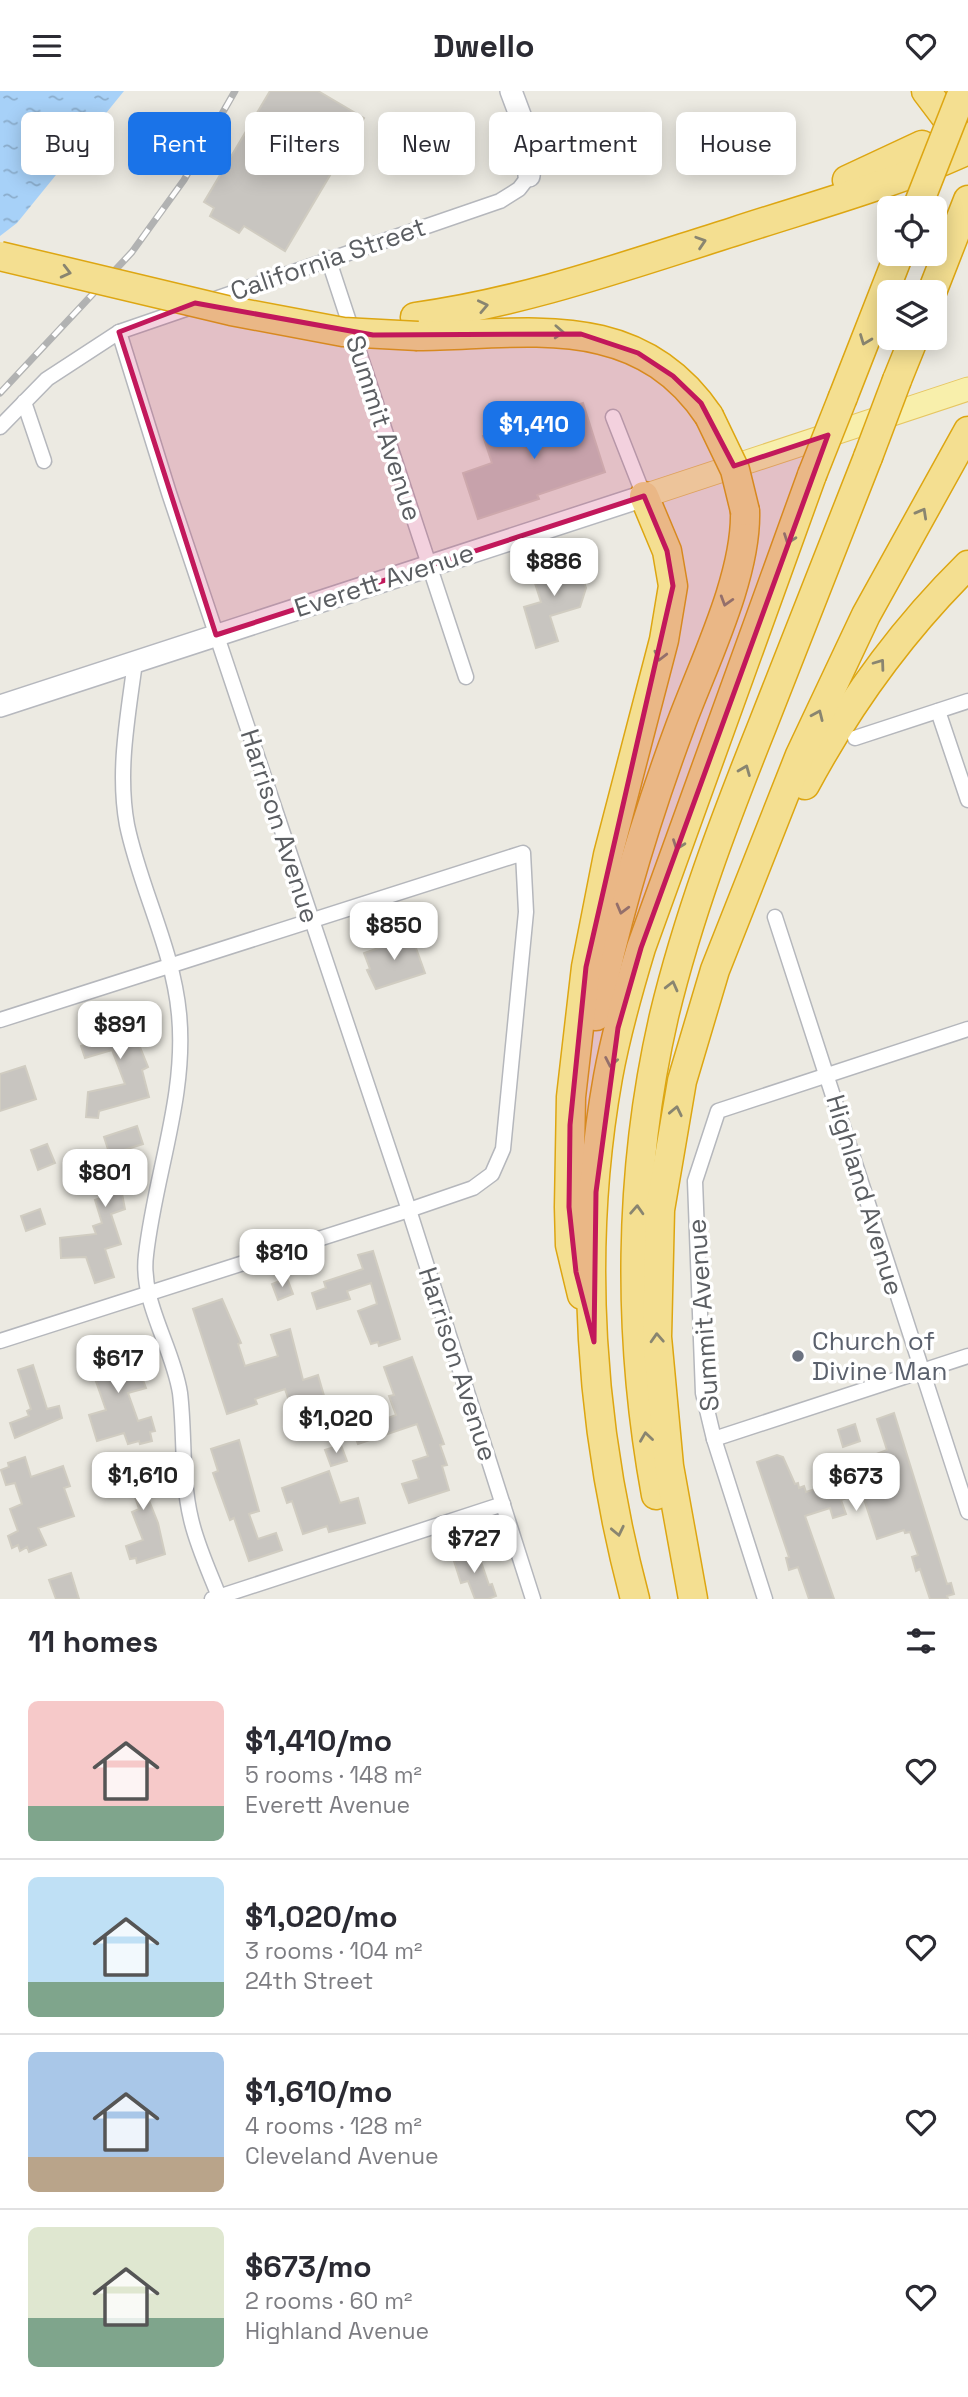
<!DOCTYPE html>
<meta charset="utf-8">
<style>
body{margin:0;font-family:"Space Grotesk",sans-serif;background:#f7f7f7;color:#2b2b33;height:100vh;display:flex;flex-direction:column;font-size:26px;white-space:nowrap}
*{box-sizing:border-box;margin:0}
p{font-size:23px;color:#7c7c81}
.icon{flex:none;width:38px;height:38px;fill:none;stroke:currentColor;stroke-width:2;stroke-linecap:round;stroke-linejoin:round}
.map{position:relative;height:1508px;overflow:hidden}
.sheet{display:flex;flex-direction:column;background:#fff;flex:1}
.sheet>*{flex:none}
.guide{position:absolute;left:21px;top:21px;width:928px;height:63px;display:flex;gap:14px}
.buttons{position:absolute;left:877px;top:105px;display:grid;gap:14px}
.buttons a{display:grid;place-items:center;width:70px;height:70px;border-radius:10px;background:#fff;box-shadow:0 4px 18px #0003;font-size:35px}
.price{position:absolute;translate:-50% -60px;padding:0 16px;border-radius:14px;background:#fff;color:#222;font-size:23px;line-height:46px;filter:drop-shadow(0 2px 4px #0008)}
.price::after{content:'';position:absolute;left:50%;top:42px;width:21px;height:16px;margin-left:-10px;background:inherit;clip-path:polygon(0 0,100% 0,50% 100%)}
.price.selected{background:#1a73e8;color:#fff}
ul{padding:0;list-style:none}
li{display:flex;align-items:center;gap:21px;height:175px;padding:0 28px}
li+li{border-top:2px solid #e1e1e2}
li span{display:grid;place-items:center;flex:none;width:196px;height:140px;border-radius:10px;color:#555}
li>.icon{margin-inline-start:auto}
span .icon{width:84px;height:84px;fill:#fffc;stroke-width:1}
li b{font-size:30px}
h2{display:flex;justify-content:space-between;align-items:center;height:84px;padding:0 28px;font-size:30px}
.chip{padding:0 24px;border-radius:10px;background:#fff;box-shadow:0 4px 18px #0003;font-size:24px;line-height:63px}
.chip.selected{background:#1a73e8;color:#fff}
header{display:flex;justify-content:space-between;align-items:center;height:91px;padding:0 28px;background:#fff;font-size:32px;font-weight:800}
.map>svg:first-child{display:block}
.water{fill:url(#water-ripples)}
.building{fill:#c8c5c0;stroke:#d0ccc1;stroke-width:2}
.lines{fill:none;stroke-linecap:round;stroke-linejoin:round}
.street-casing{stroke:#b5b7bc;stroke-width:17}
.secondary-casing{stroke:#b6b8be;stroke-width:24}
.primary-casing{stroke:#e6c662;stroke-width:25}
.highway-casing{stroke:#dda612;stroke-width:31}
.street{stroke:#fff;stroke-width:14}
.secondary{stroke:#fff;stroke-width:21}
.primary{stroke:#f8efab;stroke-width:23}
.highway{stroke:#f4df91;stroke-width:28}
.rail-casing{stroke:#b1b2b2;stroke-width:7}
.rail{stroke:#fff;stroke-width:4.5;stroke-dasharray:13;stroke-linecap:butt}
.highway-bridge-casing{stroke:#dda612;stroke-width:31;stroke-linecap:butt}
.highway-bridge{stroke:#f4df91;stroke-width:28}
.oneway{stroke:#898570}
.marked{fill:#c2185b;fill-opacity:0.2;stroke:#c2185b;stroke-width:5;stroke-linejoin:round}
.worship-dot{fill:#6b7280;stroke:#fff;stroke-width:2.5}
.labels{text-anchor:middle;stroke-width:7;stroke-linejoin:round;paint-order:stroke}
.street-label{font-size:26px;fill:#5b5e62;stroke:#fff}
.worship-label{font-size:26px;fill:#5b616d;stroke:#fff;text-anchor:start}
</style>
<header><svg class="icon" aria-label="menu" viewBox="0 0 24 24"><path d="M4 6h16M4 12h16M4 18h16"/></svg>Dwello<svg class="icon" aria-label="heart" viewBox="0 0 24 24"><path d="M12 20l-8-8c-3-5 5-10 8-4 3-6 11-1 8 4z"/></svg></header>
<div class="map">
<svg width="968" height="1508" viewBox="0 0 968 1508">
<defs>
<pattern id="water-ripples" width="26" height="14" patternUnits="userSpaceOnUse" patternTransform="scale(1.75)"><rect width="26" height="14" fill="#a7d1f8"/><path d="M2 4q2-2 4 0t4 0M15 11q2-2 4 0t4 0" fill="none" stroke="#8badcc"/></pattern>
</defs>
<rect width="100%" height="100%" fill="#eceae2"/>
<!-- water -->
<polygon class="water" points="0,0 124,0 17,132 0,145"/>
<!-- building -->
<g class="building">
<polygon points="270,0 318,0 364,27 285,160 244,135 239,142 210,125 214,117 204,111"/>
<polygon points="583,312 605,381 537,404 539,408 478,428 463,382 492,372 483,345"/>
<polygon points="576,466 586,497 580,516 550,525 558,550 536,557 524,516 541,511 531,480"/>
<polygon points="400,841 403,849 412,846 425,882 376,898 367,879 370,878 364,862 390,853 388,845"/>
<polygon points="141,919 149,947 138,951 148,976 142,979 149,1006 99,1020 98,1027 86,1026 88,1001 125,993 112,959 85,967 81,955 98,950 93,934"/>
<polygon points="25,975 36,1008 0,1020 0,983"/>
<polygon points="137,1035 143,1053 124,1059 131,1083 119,1087 125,1118 111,1123 121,1153 105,1158 114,1186 95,1192 86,1166 61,1167 60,1147 96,1143 93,1135 102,1132 95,1109 107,1105 98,1075 112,1071 104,1046"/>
<polygon points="47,1053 55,1072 38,1079 31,1059"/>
<polygon points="40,1118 45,1133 26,1140 21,1125"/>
<polygon points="373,1160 400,1248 379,1255 378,1251 371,1253 358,1220 377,1213 371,1192 347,1200 350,1208 317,1218 312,1202 326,1197 324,1191 363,1178 358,1164"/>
<polygon points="287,1187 293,1203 278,1209 272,1193"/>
<polygon points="222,1208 241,1252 238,1253 245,1275 278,1265 271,1244 290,1238 303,1289 318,1284 325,1308 292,1319 285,1298 255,1308 257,1313 227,1323 193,1218"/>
<polygon points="128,1250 146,1297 128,1302 138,1330 151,1326 155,1340 150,1341 152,1350 140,1353 139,1350 128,1353 124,1342 97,1350 89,1324 106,1319 93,1282 89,1283 84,1267"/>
<polygon points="412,1266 444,1353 440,1354 447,1374 442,1375 449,1399 409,1412 402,1393 419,1388 413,1370 428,1365 417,1333 358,1353 353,1340 396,1324 389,1305 394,1304 384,1276"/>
<polygon points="33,1274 47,1318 59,1315 62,1327 15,1347 10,1332 29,1325 27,1320 31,1318 18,1279"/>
<polygon points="894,1322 947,1493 951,1492 954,1503 947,1505 948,1508 930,1508 920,1478 916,1480 912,1466 918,1464 910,1441 905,1442 904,1439 877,1448 862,1402 841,1409 846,1423 833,1427 830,1417 805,1425 834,1508 809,1508 798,1476 789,1479 786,1467 789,1466 757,1371 777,1364 783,1366 795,1393 798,1392 799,1397 804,1395 806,1401 880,1377 876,1363 887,1359 877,1328"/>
<polygon points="855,1333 860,1350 843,1356 838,1339"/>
<polygon points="239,1349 259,1420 249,1423 258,1448 276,1442 282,1459 249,1470 234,1427 230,1429 213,1382 218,1380 211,1358"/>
<polygon points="341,1354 347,1370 331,1375 325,1359"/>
<polygon points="25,1366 31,1386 63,1375 70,1395 64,1397 74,1425 38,1437 46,1454 29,1461 27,1456 20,1460 18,1454 12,1457 8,1445 18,1440 10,1418 22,1413 15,1392 6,1394 1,1379 9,1376 8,1372"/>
<polygon points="147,1370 156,1399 146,1402 158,1432 165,1463 137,1472 136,1467 130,1468 126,1455 143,1449 132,1421 139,1418 133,1400 125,1402 118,1379"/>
<polygon points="329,1380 340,1412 358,1407 365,1432 329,1441 327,1435 303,1443 292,1410 287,1412 282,1397"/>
<polygon points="477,1459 489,1494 492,1493 496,1505 488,1508 475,1508 468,1490 461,1492 453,1467"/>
<polygon points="71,1482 79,1508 56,1508 49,1489"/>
</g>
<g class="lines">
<!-- street casing -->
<g class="street-casing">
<g id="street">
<polyline points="328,167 466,586"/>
<polyline points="119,241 169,402 409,1119 533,1508"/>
<polyline points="24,311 44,370"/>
<polyline points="613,326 644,405"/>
<polyline points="0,336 47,288 119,241 500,110 519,98 529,85"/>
<path d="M135 571C128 625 117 680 127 734 140 797 173 858 179 923 187 1005 155 1083 146 1164 140 1211 173 1256 180 1302 185 1343 181 1387 191 1428 197 1455 210 1482 220 1508"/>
<polyline points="938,620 968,709"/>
<polyline points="855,647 968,610"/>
<polyline points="775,826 968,1421"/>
<polyline points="0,929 523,762 526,821 503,1058 492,1083 473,1097 409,1119 0,1250"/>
<polyline points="714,1348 968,1265"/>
<polyline points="212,1508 503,1413"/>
<polyline points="765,1508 714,1348 703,1302 695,1090 718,1020 968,938"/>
</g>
</g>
<!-- secondary casing -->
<g class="secondary-casing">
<g id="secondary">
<polyline points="511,0 532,56 529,85"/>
<polyline points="0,615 644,405"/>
</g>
</g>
<!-- primary casing -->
<g class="primary-casing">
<polyline id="primary" points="644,405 968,298"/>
</g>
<!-- highway casing -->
<g class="highway-casing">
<g id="highway">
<polyline points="926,0 963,49"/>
<polyline points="847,89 922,54"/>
<polyline points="932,201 968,109"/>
<path d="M415 226C525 211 628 174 733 141 812 115 892 94 968 59"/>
<path d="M418 245C526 244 637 218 709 325"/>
<polyline points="897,289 914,247"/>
<polyline points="843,306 899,163"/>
<path d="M805 694C849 612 902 539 968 474"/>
<path d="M596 925C616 826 646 727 681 633 704 571 747 485 745 420"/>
<polyline points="582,1204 570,1154 569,1116 571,1006 586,876 608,764 664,549 673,495 667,460 644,405"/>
<path d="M656 1404C627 1246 628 1081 664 925 688 825 725 728 763 633 798 544 833 455 868 366"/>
<path d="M635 1508C590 1339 577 1159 608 986 616 942 628 900 641 857L812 384"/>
<polyline points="693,1508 669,1375 657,1246 660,1119 682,990 715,879 800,664 866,524 968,340"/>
</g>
</g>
<!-- street -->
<use href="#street" class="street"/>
<!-- secondary -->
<use href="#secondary" class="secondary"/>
<!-- primary -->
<use href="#primary" class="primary"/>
<!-- highway -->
<use href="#highway" class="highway"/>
<!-- rail casing -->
<g class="rail-casing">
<polyline id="rail" points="0,302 132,161 184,89 235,0"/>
</g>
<!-- rail -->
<use href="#rail" class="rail"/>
<!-- highway-bridge casing -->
<g class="highway-bridge-casing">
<g id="highway-bridge">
<polyline points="917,117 963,0"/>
<polyline points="0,165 231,220 343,241 418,245"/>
<polyline points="709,325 735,379 745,420"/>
<polyline points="868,366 897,289"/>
<polyline points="812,384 843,306"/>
</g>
</g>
<!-- highway-bridge -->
<use href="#highway-bridge" class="highway-bridge"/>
</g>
<!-- one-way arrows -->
<defs><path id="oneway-chevron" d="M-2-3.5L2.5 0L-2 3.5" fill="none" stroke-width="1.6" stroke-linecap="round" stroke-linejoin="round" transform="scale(1.75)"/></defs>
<g class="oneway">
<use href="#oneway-chevron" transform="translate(701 151) rotate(-18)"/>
<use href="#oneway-chevron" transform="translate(66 181) rotate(14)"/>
<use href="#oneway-chevron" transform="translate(483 215) rotate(-12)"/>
<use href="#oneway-chevron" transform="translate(559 241) rotate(3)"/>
<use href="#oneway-chevron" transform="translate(865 249) rotate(111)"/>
<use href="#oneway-chevron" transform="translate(922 422) rotate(-61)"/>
<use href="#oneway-chevron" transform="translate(789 448) rotate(110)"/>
<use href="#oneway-chevron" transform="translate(726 510) rotate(107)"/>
<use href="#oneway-chevron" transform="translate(660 565) rotate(104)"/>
<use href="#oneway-chevron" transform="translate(880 573) rotate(-54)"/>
<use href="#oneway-chevron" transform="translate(818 624) rotate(-66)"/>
<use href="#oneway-chevron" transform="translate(745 679) rotate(-68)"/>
<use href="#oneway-chevron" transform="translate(678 754) rotate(110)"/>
<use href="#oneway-chevron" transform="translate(622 818) rotate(105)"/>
<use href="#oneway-chevron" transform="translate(672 895) rotate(-76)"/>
<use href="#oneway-chevron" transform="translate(611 971) rotate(101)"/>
<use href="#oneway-chevron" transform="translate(676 1020) rotate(-78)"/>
<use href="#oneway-chevron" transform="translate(637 1119) rotate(-87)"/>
<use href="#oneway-chevron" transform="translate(657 1247) rotate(-93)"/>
<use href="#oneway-chevron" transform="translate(646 1346) rotate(-98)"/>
<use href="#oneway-chevron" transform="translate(618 1440) rotate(78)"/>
</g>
<!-- marked area -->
<path class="marked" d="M195 212 373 244 581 243 638 262 673 285 701 312 734 375 828 344 641 857 618 937 596 1101 594 1251 576 1181 569 1116 570 1034 586 876 673 495 667 460 644 405 216 544 119 241Z"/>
<!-- markers -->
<circle class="worship-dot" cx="798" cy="1265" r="7"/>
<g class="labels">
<!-- street labels -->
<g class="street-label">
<text transform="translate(328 168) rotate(-19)" y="9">California Street</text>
<text transform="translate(384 337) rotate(72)" y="9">Summit Avenue</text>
<text transform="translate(384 489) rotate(-18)" y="9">Everett Avenue</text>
<text transform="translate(280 735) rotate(72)" y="9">Harrison Avenue</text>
<text transform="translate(865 1104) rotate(73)" y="9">Highland Avenue</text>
<text transform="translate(703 1224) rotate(-94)" y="9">Summit Avenue</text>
<text transform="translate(458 1273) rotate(72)" y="9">Harrison Avenue</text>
</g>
<!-- worship labels -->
<g class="worship-label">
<text x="812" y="1259">Church of<tspan x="812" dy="30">Divine Man</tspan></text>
</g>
</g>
</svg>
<div class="buttons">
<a><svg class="icon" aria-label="locate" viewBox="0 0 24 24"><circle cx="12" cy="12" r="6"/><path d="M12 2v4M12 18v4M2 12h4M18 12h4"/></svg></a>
<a><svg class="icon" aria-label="layers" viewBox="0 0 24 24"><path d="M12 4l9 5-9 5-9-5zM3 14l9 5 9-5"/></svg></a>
</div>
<b class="price selected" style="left:534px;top:370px">$1,410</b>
<b class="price" style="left:554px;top:507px">$886</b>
<b class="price" style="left:394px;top:871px">$850</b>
<b class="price" style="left:120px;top:970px">$891</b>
<b class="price" style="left:105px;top:1118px">$801</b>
<b class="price" style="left:282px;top:1198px">$810</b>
<b class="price" style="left:118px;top:1304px">$617</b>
<b class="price" style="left:336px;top:1364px">$1,020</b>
<b class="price" style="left:143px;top:1421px">$1,610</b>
<b class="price" style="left:856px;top:1422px">$673</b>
<b class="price" style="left:474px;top:1484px">$727</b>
<div class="guide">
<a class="chip">Buy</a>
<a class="chip selected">Rent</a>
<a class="chip">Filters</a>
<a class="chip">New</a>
<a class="chip">Apartment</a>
<a class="chip">House</a>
</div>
</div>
<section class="sheet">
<h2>11 homes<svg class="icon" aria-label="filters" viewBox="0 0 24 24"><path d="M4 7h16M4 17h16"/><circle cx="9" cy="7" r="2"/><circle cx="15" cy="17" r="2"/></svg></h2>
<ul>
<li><span style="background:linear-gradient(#f6c9c9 75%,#7fa58c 0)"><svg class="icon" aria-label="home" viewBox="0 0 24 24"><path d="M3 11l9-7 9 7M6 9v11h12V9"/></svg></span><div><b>$1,410/mo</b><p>5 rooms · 148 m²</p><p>Everett Avenue</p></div><svg class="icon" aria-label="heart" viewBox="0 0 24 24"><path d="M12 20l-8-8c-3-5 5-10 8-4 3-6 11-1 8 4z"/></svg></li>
<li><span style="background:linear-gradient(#bfe0f5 75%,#7fa58c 0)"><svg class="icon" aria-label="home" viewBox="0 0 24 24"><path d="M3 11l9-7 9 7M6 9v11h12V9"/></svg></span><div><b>$1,020/mo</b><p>3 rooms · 104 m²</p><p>24th Street</p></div><svg class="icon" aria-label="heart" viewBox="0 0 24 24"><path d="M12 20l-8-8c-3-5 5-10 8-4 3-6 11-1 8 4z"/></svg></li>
<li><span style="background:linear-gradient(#a9c7e8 75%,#b9a48a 0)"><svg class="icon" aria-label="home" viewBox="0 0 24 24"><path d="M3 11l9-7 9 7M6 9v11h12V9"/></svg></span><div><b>$1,610/mo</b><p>4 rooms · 128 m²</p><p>Cleveland Avenue</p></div><svg class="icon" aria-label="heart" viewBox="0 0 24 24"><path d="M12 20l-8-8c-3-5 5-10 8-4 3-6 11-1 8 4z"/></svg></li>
<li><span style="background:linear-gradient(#dfe7d0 65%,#7fa58c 0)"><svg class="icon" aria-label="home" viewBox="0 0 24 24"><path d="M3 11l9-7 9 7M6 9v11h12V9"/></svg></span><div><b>$673/mo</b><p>2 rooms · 60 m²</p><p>Highland Avenue</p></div><svg class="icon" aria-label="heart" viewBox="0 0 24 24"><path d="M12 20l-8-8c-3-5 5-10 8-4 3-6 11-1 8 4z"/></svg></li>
</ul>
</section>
